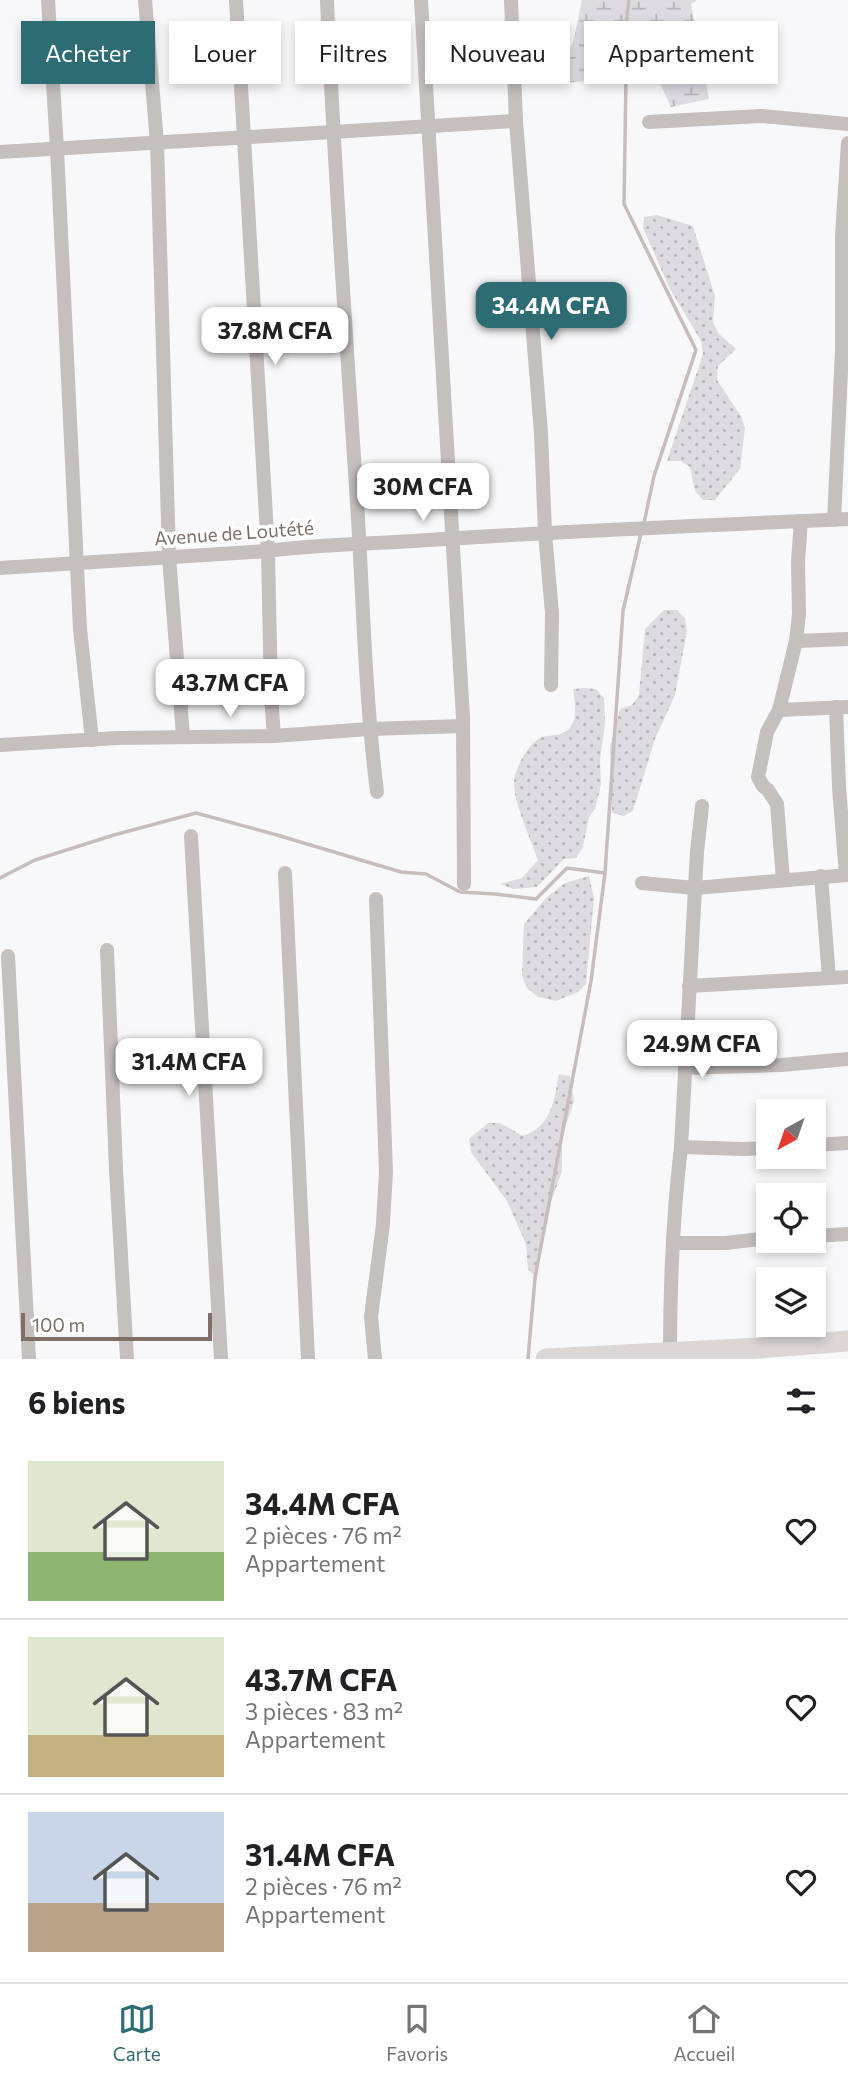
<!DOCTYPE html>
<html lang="fr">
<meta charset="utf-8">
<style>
body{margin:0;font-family:Commissioner,sans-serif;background:#f6f6f6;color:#202124;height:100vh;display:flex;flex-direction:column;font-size:26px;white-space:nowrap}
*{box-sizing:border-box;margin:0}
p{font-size:23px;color:#757577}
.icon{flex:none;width:38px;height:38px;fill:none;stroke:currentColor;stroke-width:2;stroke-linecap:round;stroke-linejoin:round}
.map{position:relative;height:1359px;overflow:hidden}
.details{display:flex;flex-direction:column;background:#fff;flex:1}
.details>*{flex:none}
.hud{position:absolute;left:21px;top:21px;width:807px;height:63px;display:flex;gap:14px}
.needle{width:46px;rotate:220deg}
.fabs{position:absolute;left:756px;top:1099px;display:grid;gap:14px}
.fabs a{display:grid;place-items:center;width:70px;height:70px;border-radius:0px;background:#fff;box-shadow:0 4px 10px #0003;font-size:35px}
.scale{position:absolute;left:21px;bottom:18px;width:191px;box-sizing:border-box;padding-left:7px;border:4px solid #806e67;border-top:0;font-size:19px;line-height:24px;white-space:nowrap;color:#806e67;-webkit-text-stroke:5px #fff;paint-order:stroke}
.price{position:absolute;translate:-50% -60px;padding:0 16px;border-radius:14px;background:#fff;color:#222;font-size:23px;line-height:46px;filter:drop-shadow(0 2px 4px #0008)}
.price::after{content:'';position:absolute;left:50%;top:42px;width:21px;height:16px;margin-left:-10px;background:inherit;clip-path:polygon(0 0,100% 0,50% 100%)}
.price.active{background:#2e6c73;color:#fff}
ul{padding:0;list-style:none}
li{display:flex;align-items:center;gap:21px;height:175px;padding:0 28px}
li+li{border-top:2px solid #e0e0e0}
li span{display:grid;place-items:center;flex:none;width:196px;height:140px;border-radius:0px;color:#555}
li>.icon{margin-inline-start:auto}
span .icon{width:84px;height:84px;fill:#fffc;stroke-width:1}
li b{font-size:30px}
h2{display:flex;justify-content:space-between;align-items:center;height:84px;padding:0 28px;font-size:30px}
.pill{padding:0 24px;border-radius:0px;background:#fff;box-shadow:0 4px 10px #0003;font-size:24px;line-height:63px}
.pill.active{background:#2e6c73;color:#fff}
.dock{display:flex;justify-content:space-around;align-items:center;height:98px;border-top:2px solid #e0e0e0;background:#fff;font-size:19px;color:#757577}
.dock a{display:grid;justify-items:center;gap:4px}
.dock .active{color:#2e6c73}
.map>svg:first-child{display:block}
.grass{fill:url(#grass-dots)}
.wetland{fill:url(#wetland-marsh)}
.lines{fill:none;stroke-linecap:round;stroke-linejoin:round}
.stream{stroke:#c9bdbc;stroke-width:3.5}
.street{stroke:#c5bfbd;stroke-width:14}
.secondary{stroke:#dcd6d5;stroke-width:21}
.labels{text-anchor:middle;stroke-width:7;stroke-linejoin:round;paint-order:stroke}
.street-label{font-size:19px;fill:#806e67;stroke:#fff}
</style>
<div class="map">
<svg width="848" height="1359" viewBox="0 0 848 1359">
<defs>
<pattern id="grass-dots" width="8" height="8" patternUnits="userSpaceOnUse" patternTransform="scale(1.75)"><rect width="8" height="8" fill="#dddae0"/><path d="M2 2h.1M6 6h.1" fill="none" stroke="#b8b5b9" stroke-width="1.8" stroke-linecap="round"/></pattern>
<pattern id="wetland-marsh" width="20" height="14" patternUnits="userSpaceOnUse" patternTransform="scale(1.75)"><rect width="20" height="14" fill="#dddae0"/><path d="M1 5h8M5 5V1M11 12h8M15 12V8" fill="none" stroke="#b8b5b9"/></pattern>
</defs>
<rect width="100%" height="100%" fill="#f8f8fa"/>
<!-- grass -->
<g class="grass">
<polygon points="657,215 693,226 715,296 713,322 718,333 736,349 718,366 717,380 741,416 745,428 740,469 715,500 703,500 695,491 690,467 681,461 667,461 703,354 701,341 670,289 643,228 644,217"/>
<polygon points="664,610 677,610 685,618 687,631 675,695 655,739 633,811 624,816 612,813 610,747 620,709 632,705 639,695 645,629"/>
<path d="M584 688 596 689 604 698 605 723 600 760 601 785 595 809 589 817 583 847 576 858 564 859 537 887 513 889 500 884 522 878 538 860C531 840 513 801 514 782 515 768 528 743 542 737 548 735 557 736 563 733 580 724 575 705 573 689Z"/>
<polygon points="589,876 594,898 586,984 578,992 556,1001 538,997 527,988 522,976 524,924 546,898 565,883"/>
<path d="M559 1074 570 1076 574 1101 562 1137V1171L544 1222 535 1277 528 1269 526 1244 507 1201 471 1152 469 1139 488 1123H500L523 1136C552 1126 554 1100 559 1074Z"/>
</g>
<!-- wetland -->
<polygon class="wetland" points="582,0 697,0 691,4 709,99 671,107 657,77 558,83 574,38"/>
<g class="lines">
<!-- stream -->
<g class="stream">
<polyline points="629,0 627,14 624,204 696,350 654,476 644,523"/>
<polyline points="0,878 35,860 114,835 196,813 277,835 401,872 426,874 460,892 495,894 536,899 567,868 605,873"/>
<polyline points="528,1359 535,1278 591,981 605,873 623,611 641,533"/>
</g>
<!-- street -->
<g class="street">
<polyline points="48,0 57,149 80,629 92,740"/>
<polyline points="145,0 157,142 169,557 183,736"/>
<polyline points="236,0 268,551 271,696 274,736"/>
<path d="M327 0C334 167 346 334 357 502 363 598 365 696 377 792"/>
<polyline points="421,0 463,718 464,884"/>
<polyline points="511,0 516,121 541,433 545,533 552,613 551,685"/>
<polyline points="649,122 761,116 848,124"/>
<polyline points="0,152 516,121"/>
<polyline points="834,520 842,350 842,236 848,143"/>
<path d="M0 568 268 551C321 544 375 544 428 540 568 531 708 525 848 519"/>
<polyline points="796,641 848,639"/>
<polyline points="836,707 839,787 846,875"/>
<polyline points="779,710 848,707"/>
<polyline points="0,745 117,738 274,736 369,729 463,726"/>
<polyline points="191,836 221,1359"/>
<polyline points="285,873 308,1359"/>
<polyline points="821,876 829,978"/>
<polyline points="783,880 777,804 768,790 763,786 758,777 767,732 779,710 796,641 799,614 798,561 801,521"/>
<polyline points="642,883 695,888 848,875"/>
<polyline points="107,950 116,1169 127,1359"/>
<polyline points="8,956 29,1359"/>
<polyline points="689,986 848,977"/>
<polyline points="685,1068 782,1065 848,1059"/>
<polyline points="814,1145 848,1143"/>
<polyline points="681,1147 743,1149 768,1148"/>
<polyline points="814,1236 848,1234"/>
<polyline points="673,1243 726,1243 768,1238"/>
<path d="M670 1352C670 1284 673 1215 681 1147L697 852 702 806"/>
<polyline points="375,1359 371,1317 383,1224 386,1172 376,899"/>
</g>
<!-- secondary -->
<polyline class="secondary" points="546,1359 760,1348 848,1341"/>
</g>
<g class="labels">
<!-- street labels -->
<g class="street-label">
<text transform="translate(234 533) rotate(-4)" y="7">Avenue de Loutété</text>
</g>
</g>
</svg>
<div class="fabs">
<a><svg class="needle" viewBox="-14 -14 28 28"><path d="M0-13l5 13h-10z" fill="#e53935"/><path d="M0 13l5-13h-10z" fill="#757577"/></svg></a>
<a><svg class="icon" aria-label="locate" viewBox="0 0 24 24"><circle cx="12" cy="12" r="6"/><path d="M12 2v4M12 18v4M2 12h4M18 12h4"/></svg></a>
<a><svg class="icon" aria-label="layers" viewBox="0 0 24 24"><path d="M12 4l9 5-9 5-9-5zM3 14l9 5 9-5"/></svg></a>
</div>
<div class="scale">100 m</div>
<b class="price active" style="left:551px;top:342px">34.4M CFA</b>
<b class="price" style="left:275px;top:367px">37.8M CFA</b>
<b class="price" style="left:423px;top:523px">30M CFA</b>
<b class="price" style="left:230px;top:719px">43.7M CFA</b>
<b class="price" style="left:702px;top:1080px">24.9M CFA</b>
<b class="price" style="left:189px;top:1098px">31.4M CFA</b>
<div class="hud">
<a class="pill active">Acheter</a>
<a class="pill">Louer</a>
<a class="pill">Filtres</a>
<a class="pill">Nouveau</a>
<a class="pill">Appartement</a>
</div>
</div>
<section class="details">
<h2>6 biens<svg class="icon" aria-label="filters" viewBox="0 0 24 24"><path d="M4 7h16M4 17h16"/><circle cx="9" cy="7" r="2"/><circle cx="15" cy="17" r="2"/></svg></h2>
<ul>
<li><span style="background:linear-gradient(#dfe7d0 65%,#8fb573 0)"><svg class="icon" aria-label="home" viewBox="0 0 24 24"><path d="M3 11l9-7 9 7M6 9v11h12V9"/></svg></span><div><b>34.4M CFA</b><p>2 pièces · 76 m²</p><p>Appartement</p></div><svg class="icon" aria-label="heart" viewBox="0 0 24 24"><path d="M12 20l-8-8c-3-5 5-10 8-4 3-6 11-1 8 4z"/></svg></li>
<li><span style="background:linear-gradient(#dfe7d0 70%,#c2b280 0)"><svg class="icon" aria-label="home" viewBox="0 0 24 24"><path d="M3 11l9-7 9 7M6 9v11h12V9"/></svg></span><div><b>43.7M CFA</b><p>3 pièces · 83 m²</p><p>Appartement</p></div><svg class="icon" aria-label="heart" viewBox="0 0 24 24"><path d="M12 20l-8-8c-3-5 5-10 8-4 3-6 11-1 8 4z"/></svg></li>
<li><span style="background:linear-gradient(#c9d6e8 65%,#b9a48a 0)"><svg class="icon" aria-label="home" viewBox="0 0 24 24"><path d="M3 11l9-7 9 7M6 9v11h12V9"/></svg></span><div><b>31.4M CFA</b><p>2 pièces · 76 m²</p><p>Appartement</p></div><svg class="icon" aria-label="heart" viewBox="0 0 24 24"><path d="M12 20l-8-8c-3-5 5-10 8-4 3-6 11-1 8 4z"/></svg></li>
</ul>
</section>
<nav class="dock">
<a class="active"><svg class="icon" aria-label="map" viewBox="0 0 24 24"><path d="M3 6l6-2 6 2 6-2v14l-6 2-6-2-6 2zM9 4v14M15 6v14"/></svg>Carte</a>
<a><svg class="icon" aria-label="saved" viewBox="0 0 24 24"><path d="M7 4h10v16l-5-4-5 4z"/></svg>Favoris</a>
<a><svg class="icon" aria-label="home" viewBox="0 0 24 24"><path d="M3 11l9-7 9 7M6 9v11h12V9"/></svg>Accueil</a>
</nav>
